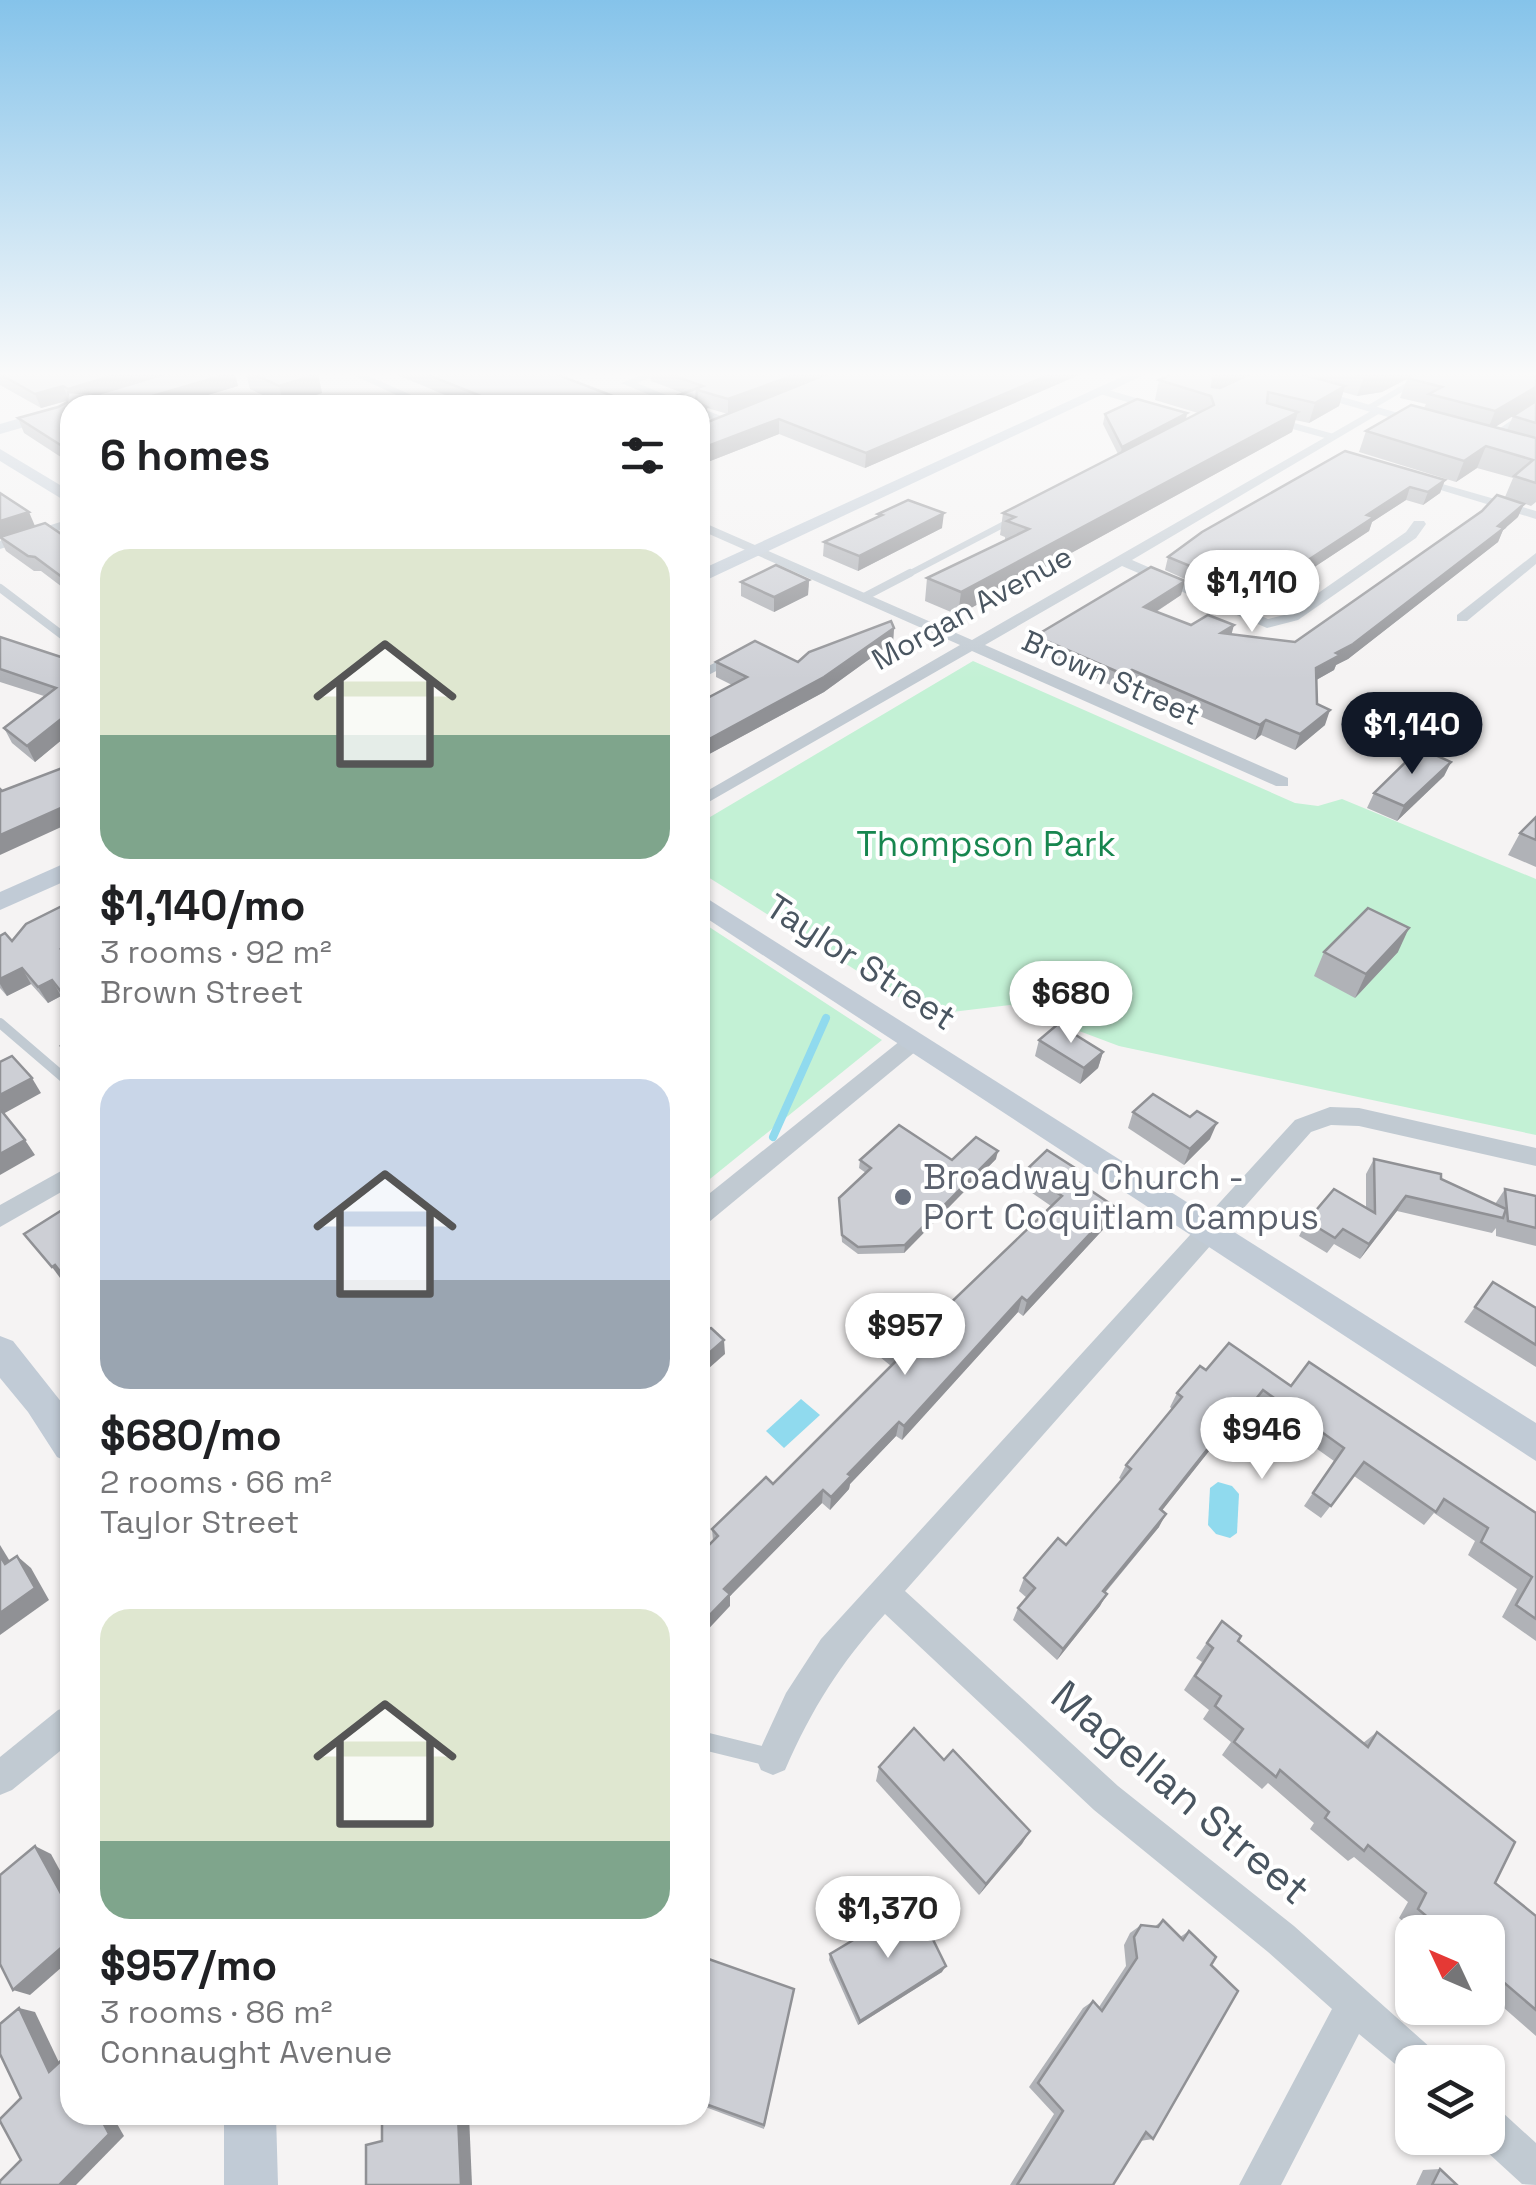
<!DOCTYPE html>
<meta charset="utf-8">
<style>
body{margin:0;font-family:"Space Grotesk",sans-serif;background:#f6f6f6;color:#202124;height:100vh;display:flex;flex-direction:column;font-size:38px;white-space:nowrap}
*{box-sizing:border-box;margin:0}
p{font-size:32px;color:#757577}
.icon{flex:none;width:55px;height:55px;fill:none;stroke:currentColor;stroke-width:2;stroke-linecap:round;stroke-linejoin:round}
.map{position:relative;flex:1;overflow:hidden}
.drawer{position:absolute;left:60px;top:395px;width:650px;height:1730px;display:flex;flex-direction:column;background:#fff;border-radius:30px;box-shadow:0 2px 8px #0004}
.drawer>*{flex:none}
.needle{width:65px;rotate:314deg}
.tools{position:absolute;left:1395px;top:1915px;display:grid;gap:20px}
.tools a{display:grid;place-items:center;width:110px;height:110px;border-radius:20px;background:#fff;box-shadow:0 2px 8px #0004;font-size:50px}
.price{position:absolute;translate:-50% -85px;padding:0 22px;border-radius:35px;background:#fff;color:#222;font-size:32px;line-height:65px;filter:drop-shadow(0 2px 5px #0008)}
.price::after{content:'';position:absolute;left:50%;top:60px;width:30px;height:22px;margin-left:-15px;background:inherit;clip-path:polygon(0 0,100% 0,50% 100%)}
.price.current{background:#111827;color:#fff}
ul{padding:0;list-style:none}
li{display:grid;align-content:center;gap:20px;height:530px;padding:0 40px}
li span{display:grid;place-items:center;height:310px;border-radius:30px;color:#555}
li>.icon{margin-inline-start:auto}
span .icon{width:180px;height:180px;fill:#fffc;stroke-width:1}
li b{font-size:42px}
h2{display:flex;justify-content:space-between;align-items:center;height:120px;padding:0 40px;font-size:42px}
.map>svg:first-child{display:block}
.green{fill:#c3f1d5}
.water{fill:#90daee}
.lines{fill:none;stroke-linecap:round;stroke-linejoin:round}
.stream{stroke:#90daee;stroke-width:8}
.lane-far3{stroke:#c1cad2;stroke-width:6}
.lane-far2{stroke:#c1cad2;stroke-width:8}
.lane-far1{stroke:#c1cad2;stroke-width:10}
.lane{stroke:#c1cad2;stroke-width:18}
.street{fill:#c1cad2;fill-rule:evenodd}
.secondary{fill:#c1cbd6;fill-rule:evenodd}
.wall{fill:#b0b2b7;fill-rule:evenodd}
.shaded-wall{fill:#909195}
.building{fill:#cdcfd5;stroke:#909195;stroke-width:2.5}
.worship-dot{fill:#6b7280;stroke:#fff;stroke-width:4}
.labels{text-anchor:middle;stroke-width:8;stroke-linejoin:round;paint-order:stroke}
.far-street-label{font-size:30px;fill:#4a5661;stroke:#fff}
.park-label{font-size:35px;fill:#17864f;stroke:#fff}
.street-label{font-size:35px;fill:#4a5661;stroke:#fff}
.worship-label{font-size:35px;fill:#5b616d;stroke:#fff;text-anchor:start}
.near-street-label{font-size:42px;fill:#4a5661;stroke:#fff}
</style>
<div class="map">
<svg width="1536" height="2185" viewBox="0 0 1536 2185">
<rect width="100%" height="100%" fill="#f5f3f3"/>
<!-- green -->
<g class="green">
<polygon points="973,661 1295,803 1318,806 1342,799 1536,879 1536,1135 1119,1046 1010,1005 927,1015 700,872 700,823"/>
<polygon points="700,921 882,1040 700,1187"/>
</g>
<!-- water -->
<g class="water">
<polygon points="801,1399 820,1415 784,1448 766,1431"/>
<polygon points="1218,1482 1232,1486 1239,1494 1237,1533 1230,1538 1216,1534 1208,1525 1210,1488"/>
</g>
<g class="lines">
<!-- stream -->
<polyline class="stream" points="773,1137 826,1018"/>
<!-- lane-far3 -->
<g class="lane-far3">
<polyline points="1101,391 1145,404"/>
<polyline points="1369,408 1427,374"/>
<polyline points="1279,422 1333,437"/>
<polyline points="1491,438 1536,407"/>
<polyline points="905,576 1014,519"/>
</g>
<!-- lane-far2 -->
<g class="lane-far2">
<polyline points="0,588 70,641"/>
<polyline points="864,597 910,573"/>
<polyline points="700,675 717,666"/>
</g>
<!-- lane-far1 -->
<polyline class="lane-far1" points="0,1023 70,1083"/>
<!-- lane -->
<polyline class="lane" points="700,1740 769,1757"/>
<!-- street -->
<g class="street">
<polygon points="351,374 364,374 434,405 418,405"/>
<polygon points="644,374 659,374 637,383 690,405 674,405 621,383"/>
<polygon points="1378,407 1382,412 1132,560 1268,619 1288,614 1406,532 1414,521 1424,521 1426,524 1416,538 1298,620 1267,628 1122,566 985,645 1288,778 1288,786 1276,786 972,651 700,807 700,795 960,645 700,530 700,521 972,640"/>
<polygon points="700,408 732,420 734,422 728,425 700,415"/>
<polygon points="1411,475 1536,511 1536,519 1411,481"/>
<polygon points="70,519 70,527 0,549 0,541"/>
<polygon points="1536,553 1536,564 1467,621 1457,621 1457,615"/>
<polygon points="913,1034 921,1037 924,1042 921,1047 709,1222 700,1225 700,1201 905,1037"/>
<path d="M1330 1107 1359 1108 1536 1148V1166L1359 1126 1331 1125 1311 1132 905 1591 1118 1786 1294 1926 1432 2049 1438 2062H1412V2078L1359 2034 1281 2185H1239L1332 2009 1268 1952 1094 1810 885 1614C840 1664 812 1708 785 1770L773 1775 761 1770 756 1758 786 1693 821 1639 1295 1120Z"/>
<polygon points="70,1166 70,1187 0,1227 0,1205"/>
<polygon points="70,1706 70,1743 12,1790 0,1795 0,1757 58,1710"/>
<polygon points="1488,2106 1502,2112 1536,2143 1536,2185 1522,2184 1474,2140 1488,2138"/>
</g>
<!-- secondary -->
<g class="secondary">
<polygon points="1128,374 1146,374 700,583 700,570"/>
<polygon points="1240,374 1262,374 1440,425 1426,428"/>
<polygon points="70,404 70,414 0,434 0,424"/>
<polygon points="0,449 70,491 70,504 0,461"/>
<polygon points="70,861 70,879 0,910 0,892"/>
<polygon points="700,894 1536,1423 1536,1461 700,914"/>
<polygon points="0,1336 13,1341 70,1413 70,1463 57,1457 28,1412 0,1378"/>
<polygon points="224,2115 276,2115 278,2185 224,2185"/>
</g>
</g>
<!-- wall -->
<g class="wall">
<polygon points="0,374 235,374 238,386 174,405 70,405 70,463 24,433 18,418 58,407 67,401 41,408 0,385"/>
<polygon points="246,374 318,374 322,393 284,405 250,389"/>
<polygon points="395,374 556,374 636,405 469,405"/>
<path d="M650 374H1081L865 468 779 434 700 465V405L683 393 651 381ZM707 408 728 414 708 422Z"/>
<path d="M1250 374H1536V502L1531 506 1505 497 1513 478 1477 468 1456 482 1359 452 1366 431 1424 408 1426 404 1400 398 1407 379 1382 392 1357 396 1343 392 1339 406 1309 423 1295 420 1292 432 958 615 925 601 927 578 1005 541V537L1000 535 1003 513 1118 454 1103 424 1105 414 1187 413 1186 419 1198 413 1155 400 1159 380 1244 377ZM1516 414 1513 416 1507 430 1495 427Z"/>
<polygon points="1345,451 1445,480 1440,493 1423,505 1406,500 1372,522 1369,531 1266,599 1256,599 1205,580 1198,585 1165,570 1168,557"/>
<polygon points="878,514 942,528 858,571 823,556 824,542 878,517"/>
<polygon points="1518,517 1503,530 1498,542 1348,659 1336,665 1334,670 1316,680 1317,704 1325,725 1295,750 1261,735 1255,740 1128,685 1122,690 1032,651 1035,636 1181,595 1156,612 1191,625 1231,635 1295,642"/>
<polygon points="35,526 70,540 70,593 41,571 34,571 6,551 0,538"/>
<polygon points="809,580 808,595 774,612 741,596 741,582"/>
<polygon points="894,628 893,642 824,692 700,759 700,702 732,685 716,677 716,662 798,662"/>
<polygon points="0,637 70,660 70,733 35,762 12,743 4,728 44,696 0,682"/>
<polygon points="1451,762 1444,776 1397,821 1367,808 1374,793"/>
<polygon points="1536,817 1536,867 1508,855 1520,833"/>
<polygon points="70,902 70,1007 61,996 48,1003 31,984 7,996 0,988 0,936 12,941"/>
<polygon points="1324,952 1398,952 1355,998 1314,976"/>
<polygon points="1039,1040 1103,1052 1098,1068 1080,1084 1035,1056"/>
<polygon points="1133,1112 1210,1139 1184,1165 1128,1128"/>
<polygon points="996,1159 904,1253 858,1254 842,1242 839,1198 866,1173 859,1168 860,1160"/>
<polygon points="1374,1159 1441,1179 1495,1204 1505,1189 1536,1196 1536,1246 1496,1236 1496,1228 1492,1233 1397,1211 1360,1259 1334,1244 1327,1253 1299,1236 1307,1221 1366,1207 1366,1174"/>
<polygon points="1025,1171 1072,1178 1115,1207 1110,1222 1023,1316 1018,1312 902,1440 896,1436 850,1484 849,1489 830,1510 822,1503 730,1596 730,1606 713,1541 712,1529 773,1484 891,1366 858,1339 859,1325 914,1338 1051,1206 1022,1186"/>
<polygon points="1493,1282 1536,1308 1536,1367 1464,1322"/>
<polygon points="1206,1370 1291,1386 1536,1513 1536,1641 1502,1617 1517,1589 1468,1555 1475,1541 1434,1513 1424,1525 1354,1476 1321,1518 1304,1506 1334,1461 1254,1404 1223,1445 1217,1441 1162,1510 1159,1527 1105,1593 1100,1606 1057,1660 1013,1620 1018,1608 1027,1598 1019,1591 1024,1578 1066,1545 1122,1480 1119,1478 1126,1465 1172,1409 1170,1407 1177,1393"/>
<polygon points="1222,1621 1238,1641 1363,1743 1377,1732 1495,1883 1536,1916 1536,2036 1488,1994 1488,1932 1416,1932 1399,1918 1408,1902 1354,1857 1348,1861 1310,1829 1314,1823 1268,1783 1262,1789 1222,1755 1231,1742 1203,1719 1209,1710 1184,1690 1202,1662 1196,1658"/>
<polygon points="944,1760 1030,1831 979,1895 876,1781 879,1767"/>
<polygon points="1163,1920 1180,1937 1189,1931 1211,1965 1153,2139 1140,2141 1113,2185 1010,2185 1054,2114 1029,2087 1083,2008 1093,2001 1099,2007 1126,1966 1124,1945 1130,1933 1141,1925 1154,1927"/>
<polygon points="830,1954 942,1972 858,2025 829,1960"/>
<polygon points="700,1956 794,1989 764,2129 700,2105"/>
<polygon points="1440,2169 1457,2185 1416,2185 1423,2170"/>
</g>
<!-- shaded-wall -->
<g class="shaded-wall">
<polygon points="118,374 169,374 74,404 68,389"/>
<polygon points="228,374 235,374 238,386 174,405 147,405 145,398"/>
<polygon points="318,374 322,393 284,405 279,386"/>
<polygon points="797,374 834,374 728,414 728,399"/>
<polygon points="1051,374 1081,374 865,468 866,453"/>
<polygon points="1219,374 1245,374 1244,379 1208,396 1213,377"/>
<polygon points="1382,374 1416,374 1382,392 1357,396 1364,376"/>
<polygon points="63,386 69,400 41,408 35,394"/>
<polygon points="1345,386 1339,406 1309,423 1315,403"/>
<polygon points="1536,387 1536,402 1487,432 1495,411"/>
<polygon points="707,407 708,422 700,425 700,410"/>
<polygon points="1298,412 1292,432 958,615 961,592"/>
<polygon points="1187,413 1185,424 1120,457 1122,447"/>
<polygon points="779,419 779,434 700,465 700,449"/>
<polygon points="1486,446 1477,468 1456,482 1464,461"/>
<polygon points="1445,480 1440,493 1423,505 1428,492"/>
<polygon points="1410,487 1406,500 1372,522 1369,531 1266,599 1270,585 1367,515"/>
<polygon points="1524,504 1518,517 1503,530 1498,542 1348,659 1336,665 1334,670 1311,683 1316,668 1498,526"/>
<polygon points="29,512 35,526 0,537 0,521"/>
<polygon points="944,513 942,528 858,571 859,556"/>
<polygon points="1209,567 1205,580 1198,585 1202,571"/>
<polygon points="809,580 808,595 774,612 774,597"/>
<polygon points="1185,581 1181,595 1140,622 1144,607"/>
<polygon points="1234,625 1230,640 1221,633"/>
<polygon points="894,628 893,642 824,692 700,759 700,744"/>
<polygon points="1132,670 1128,685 1122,690 1125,675"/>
<polygon points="1330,710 1325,725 1295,750 1300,734"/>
<polygon points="70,712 70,733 35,762 27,746"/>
<polygon points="1266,720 1261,735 1255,740 1260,725"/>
<polygon points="1451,762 1444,776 1397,821 1404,806"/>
<polygon points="70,804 70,823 0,855 0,835"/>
<polygon points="1409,928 1398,952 1355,998 1366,974"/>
<polygon points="70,944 70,964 61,949"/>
<polygon points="22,968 31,984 7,996 0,984 0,979"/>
<polygon points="52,980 61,996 48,1003 38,987"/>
<polygon points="1103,1052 1098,1068 1080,1084 1084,1068"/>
<polygon points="32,1078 41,1093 3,1114 0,1111 0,1095"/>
<polygon points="1217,1123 1210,1139 1184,1165 1190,1149"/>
<polygon points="25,1140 35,1155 0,1175 0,1154"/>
<polygon points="998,1151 996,1159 904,1253 905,1245"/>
<polygon points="1406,1196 1397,1211 1360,1259 1369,1244"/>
<polygon points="1115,1207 1110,1222 1023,1316 1027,1301"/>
<polygon points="55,1265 66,1280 63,1282 52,1267"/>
<polygon points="1022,1297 1018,1312 902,1440 904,1426"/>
<polygon points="724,1340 725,1354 700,1376 700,1361"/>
<polygon points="1263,1390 1254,1404 1223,1445 1231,1431"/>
<polygon points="899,1422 896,1436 850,1484 849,1489 830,1510 831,1497 848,1474"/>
<polygon points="1225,1427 1217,1441 1153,1522 1160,1509"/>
<polygon points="823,1490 822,1503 730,1596 730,1606 700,1638 700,1625 724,1589"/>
<polygon points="1166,1514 1159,1527 1096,1603 1103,1591"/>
<polygon points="0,1545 19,1576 5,1564 0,1556"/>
<polygon points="17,1556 31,1568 49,1600 0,1635 0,1613"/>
<polygon points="1107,1594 1100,1606 1057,1660 1063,1649"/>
<polygon points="1030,1831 1022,1844 979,1895 986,1884"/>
<polygon points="35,1846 51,1854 70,1889 70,1910"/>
<polygon points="70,1940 70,1960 30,1995 13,1990"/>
<polygon points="946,1966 942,1972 858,2025 860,2021"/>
<polygon points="19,2008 35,2012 65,2075 49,2072"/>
<polygon points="99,2115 112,2115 124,2136 76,2185 59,2185"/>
<polygon points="458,2115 469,2115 472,2185 461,2185"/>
</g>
<!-- building -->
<g class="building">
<polygon points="0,374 118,374 68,389 63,386 35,394"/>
<polygon points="165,374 228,374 145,398 158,405 70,405 70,451 18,418 58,407 67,402 68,392 98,394"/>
<polygon points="253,374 318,374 279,386"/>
<polygon points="426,374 556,374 636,405 503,405"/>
<polygon points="668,374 797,374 728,399 697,390 696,402 707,407 700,410 700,405 652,405 703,386"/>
<polygon points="827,374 1051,374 866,453 779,419 700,449 700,425"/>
<polygon points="1172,374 1219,374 1213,377 1212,387 1220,388 1250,374 1300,374 1345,386 1315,403 1268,392 1267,403 1298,412 961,592 927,578 1029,529 1007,521 1015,517 1003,513 1214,405 1211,396 1159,380"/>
<polygon points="1353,374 1382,374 1364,376"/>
<polygon points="1414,374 1536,374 1536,387 1495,411 1429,394 1442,387 1407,378"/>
<polygon points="1137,399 1187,413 1122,447 1105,414"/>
<polygon points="1536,401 1536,423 1513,416"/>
<polygon points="1411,405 1536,438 1536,483 1514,476 1533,460 1486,446 1464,461 1366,431"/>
<polygon points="1345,451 1445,480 1428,492 1410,487 1367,515 1374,517 1270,585 1260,586 1209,567 1202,571 1168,557 1202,532"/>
<polygon points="0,493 29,512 0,521"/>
<polygon points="1497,495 1524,504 1498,526 1504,528 1353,644 1336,653 1340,655 1316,668 1317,704 1330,710 1300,734 1266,720 1260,725 1132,670 1125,675 1035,636 1151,567 1185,581 1144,607 1191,625 1208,615 1234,625 1221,633 1295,642 1482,511"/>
<polygon points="908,500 944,513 859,556 824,542 882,515 878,514"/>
<polygon points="45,523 70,540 70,583 35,557 28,556 0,537"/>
<polygon points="776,565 809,580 774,597 741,582"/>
<polygon points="891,621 894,628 824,677 700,744 700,702 747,677 716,662 755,641 798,662 809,652"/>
<polygon points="0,637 70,660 70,712 27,746 4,728 56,688 0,669"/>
<polygon points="1420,748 1451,762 1404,806 1374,793"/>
<polygon points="70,765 70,804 0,835 0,789 2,791"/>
<polygon points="1536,817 1536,840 1520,833"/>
<polygon points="70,902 70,944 61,949 70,958 70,996 66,998 52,980 38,987 22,968 0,979 0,936 5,933 12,941 26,924"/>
<polygon points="1368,908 1409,928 1366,974 1324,952"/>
<polygon points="1058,1024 1103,1052 1084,1068 1039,1040"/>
<polygon points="70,1041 70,1055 61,1046"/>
<polygon points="12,1056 32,1078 0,1095 0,1062"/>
<polygon points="1153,1094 1190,1117 1197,1111 1217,1123 1190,1149 1133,1112"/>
<polygon points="0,1109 25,1140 0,1154"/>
<polygon points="899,1125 952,1160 976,1137 998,1151 905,1245 858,1247 842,1235 839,1198 871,1168 860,1160"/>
<polygon points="1047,1150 1075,1168 1068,1175 1115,1207 1027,1301 1022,1297 904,1426 899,1422 848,1474 851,1476 831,1497 823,1490 724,1589 730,1594 700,1625 700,1554 718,1536 712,1529 766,1477 773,1484 900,1357 859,1325 876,1309 914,1338 1062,1196 1025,1171"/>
<polygon points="1374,1159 1441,1174 1441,1179 1506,1209 1503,1218 1406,1196 1369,1244 1343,1229 1335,1238 1307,1221 1334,1189 1375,1213"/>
<polygon points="1505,1189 1536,1196 1536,1228 1508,1221"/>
<polygon points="70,1205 70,1284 55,1265 52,1267 24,1234"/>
<polygon points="1493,1282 1536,1308 1536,1345 1475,1307"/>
<polygon points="711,1328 724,1340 700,1361 700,1330"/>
<polygon points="1229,1343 1291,1386 1309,1362 1536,1513 1536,1619 1516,1605 1532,1577 1481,1542 1488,1528 1444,1499 1436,1512 1364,1462 1331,1506 1313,1493 1344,1448 1263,1390 1231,1431 1225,1427 1160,1509 1166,1514 1103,1591 1107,1594 1063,1649 1018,1608 1035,1588 1024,1578 1058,1538 1066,1545 1131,1469 1126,1465 1182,1397 1177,1393 1200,1366 1206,1370"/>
<polygon points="0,1556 5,1564 17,1556 35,1588 0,1613"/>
<polygon points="1222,1621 1241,1636 1238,1641 1368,1747 1377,1732 1515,1842 1495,1883 1536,1916 1536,2010 1488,1969 1488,1932 1445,1932 1418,1909 1426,1893 1368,1845 1364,1851 1325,1818 1329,1812 1280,1770 1276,1777 1234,1742 1243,1729 1215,1706 1221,1696 1195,1676 1213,1648 1207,1643"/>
<polygon points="914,1728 944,1760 953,1750 1030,1831 986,1884 879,1767"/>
<polygon points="35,1846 70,1910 70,1940 13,1990 0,1964 0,1875"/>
<polygon points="915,1903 946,1966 860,2021 830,1954"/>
<polygon points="1163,1920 1183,1940 1189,1931 1216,1957 1211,1965 1238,1991 1153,2139 1146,2132 1113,2185 1017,2185 1063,2111 1038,2083 1093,2001 1102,2011 1137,1958 1134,1937 1141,1925 1158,1927"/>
<polygon points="700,1956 794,1989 764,2125 700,2102"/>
<polygon points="19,2008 49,2072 66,2056 70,2063 70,2115 99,2115 109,2134 59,2185 0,2185 0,2181 21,2160 0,2121 0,2119 21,2098 0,2054 0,2024"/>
<polygon points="382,2115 458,2115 461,2185 366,2185 366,2145 382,2141"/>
<polygon points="1440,2169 1457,2185 1432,2185"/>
</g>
<!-- sky -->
<linearGradient id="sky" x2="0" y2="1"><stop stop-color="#85c3ea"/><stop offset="0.55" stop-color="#fafafa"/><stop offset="1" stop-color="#fafafa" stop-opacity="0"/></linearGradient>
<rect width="1536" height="680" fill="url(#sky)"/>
<!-- markers -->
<circle class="worship-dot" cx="903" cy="1197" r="10"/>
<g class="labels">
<!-- far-street labels -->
<g class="far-street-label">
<text transform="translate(972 608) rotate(-29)" y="10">Morgan Avenue</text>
<text transform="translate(1111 678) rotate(24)" y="10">Brown Street</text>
</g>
<!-- park labels -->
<g class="park-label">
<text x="986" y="856">Thompson Park</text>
</g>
<!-- street labels -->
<g class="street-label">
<text transform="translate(861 962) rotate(33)" y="12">Taylor Street</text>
</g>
<!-- worship labels -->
<g class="worship-label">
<text x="923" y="1189">Broadway Church -<tspan x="923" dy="40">Port Coquitlam Campus</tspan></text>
</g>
<!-- near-street labels -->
<g class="near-street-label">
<text transform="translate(1181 1792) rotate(40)" y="15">Magellan Street</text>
</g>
</g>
</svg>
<div class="tools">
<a><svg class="needle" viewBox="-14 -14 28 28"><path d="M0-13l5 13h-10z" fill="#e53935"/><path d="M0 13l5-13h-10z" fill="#757577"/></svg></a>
<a><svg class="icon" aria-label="layers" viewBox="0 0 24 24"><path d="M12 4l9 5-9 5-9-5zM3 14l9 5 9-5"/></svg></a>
</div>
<b class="price" style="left:1252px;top:635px">$1,110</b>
<b class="price current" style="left:1412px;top:777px">$1,140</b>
<b class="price" style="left:1071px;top:1046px">$680</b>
<b class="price" style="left:905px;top:1378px">$957</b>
<b class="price" style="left:1262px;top:1482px">$946</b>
<b class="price" style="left:888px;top:1961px">$1,370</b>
<section class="drawer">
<h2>6 homes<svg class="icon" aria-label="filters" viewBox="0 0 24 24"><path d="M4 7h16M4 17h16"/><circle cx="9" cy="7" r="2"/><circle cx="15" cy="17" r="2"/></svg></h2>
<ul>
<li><span style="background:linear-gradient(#dfe7d0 60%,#7fa58c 0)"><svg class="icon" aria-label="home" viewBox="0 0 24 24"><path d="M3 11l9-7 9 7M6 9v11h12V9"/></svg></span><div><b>$1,140/mo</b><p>3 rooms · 92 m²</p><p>Brown Street</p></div></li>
<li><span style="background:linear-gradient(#c9d6e8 65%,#9aa5b1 0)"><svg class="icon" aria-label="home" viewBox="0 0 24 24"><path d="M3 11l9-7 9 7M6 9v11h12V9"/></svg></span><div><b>$680/mo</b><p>2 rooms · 66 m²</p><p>Taylor Street</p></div></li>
<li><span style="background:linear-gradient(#dfe7d0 75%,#7fa58c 0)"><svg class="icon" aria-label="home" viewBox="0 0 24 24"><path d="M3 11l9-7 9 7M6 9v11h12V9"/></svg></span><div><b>$957/mo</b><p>3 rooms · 86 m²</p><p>Connaught Avenue</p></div></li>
</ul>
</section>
</div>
